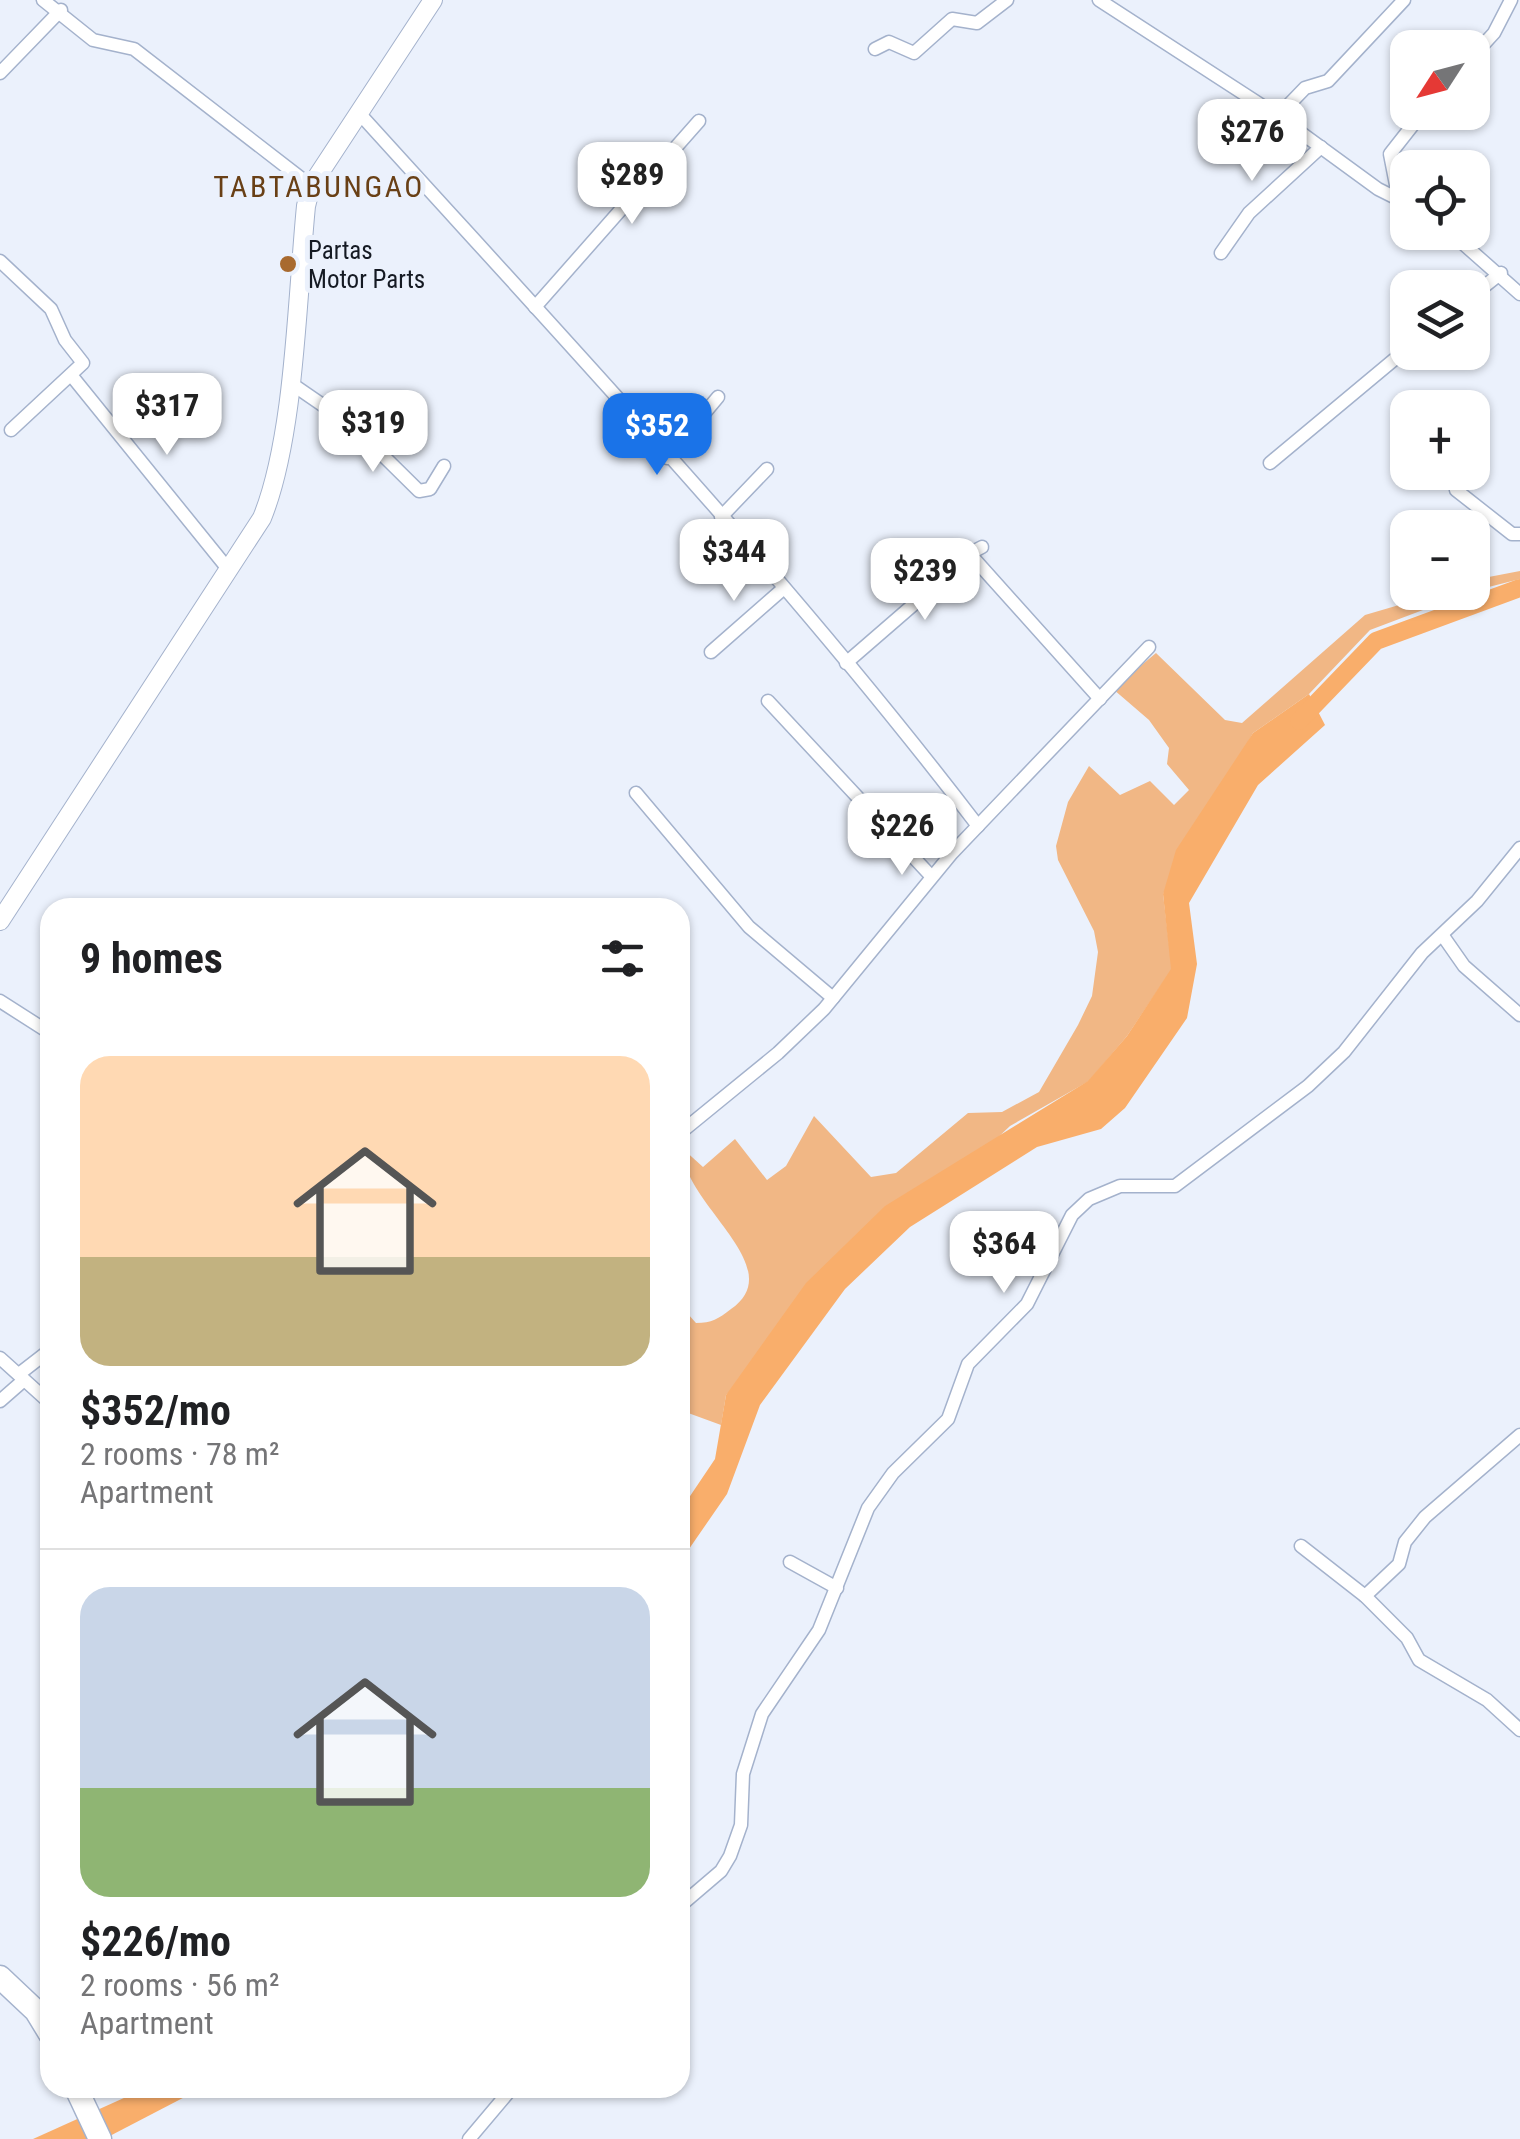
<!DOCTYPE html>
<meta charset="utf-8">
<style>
body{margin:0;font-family:"Roboto Condensed",sans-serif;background:#f6f6f6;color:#202124;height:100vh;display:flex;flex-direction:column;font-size:38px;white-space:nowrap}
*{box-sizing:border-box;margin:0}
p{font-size:32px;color:#757577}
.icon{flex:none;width:55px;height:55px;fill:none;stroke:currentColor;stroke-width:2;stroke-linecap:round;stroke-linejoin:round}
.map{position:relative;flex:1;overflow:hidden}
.side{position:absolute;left:40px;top:898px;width:650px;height:1200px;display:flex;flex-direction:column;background:#fff;border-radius:30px;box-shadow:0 2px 8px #0004}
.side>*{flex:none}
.needle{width:65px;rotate:234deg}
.controls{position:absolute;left:1390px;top:30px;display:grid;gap:20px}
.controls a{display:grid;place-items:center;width:100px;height:100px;border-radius:20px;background:#fff;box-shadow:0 2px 8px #0004;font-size:50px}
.price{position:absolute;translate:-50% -85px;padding:0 22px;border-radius:20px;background:#fff;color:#222;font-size:32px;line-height:65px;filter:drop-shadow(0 2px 5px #0008)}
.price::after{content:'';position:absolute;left:50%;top:60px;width:30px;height:22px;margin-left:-15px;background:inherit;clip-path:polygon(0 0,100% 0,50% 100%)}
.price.current{background:#1a73e8;color:#fff}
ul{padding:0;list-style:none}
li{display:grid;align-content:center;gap:20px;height:530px;padding:0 40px}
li+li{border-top:2px solid #e0e0e0}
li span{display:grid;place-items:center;height:310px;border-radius:30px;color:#555}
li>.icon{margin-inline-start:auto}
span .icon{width:180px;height:180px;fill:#fffc;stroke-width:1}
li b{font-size:42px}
h2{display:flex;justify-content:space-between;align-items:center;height:120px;padding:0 40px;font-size:42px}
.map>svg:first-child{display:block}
.green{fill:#f1b785}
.water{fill:#f9ae6b}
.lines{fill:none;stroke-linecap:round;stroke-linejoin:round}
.river{stroke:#f9ae6b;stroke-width:18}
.street-casing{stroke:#a4b2cc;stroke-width:15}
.secondary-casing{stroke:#a4b2cc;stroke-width:20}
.highway-casing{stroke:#a4b2cc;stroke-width:25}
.street{stroke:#fff;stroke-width:12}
.secondary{stroke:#fff;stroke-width:18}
.highway{stroke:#fff;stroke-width:22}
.poi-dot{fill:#a86a2f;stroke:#ebf1fc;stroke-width:4}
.labels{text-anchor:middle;stroke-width:10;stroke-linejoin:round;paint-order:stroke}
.poi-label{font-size:25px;fill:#151a23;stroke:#ebf1fc;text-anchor:start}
.quarter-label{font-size:30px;letter-spacing:2.5px;fill:#694016;stroke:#ebf1fc}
</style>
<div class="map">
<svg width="1520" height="2139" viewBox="0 0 1520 2139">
<rect width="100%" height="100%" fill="#ebf1fc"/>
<!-- green -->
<g class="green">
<polygon points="1520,571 1520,579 1473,591 1473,580"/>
<path d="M1440 593H1468L1370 630 1309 694 1253 733 1163 894 1172 969 1127 1036 1089 1081 1010 1126 726 1395 721 1425 680 1410V1305L696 1323C712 1323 718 1319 731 1309 791 1267 682 1204 682 1148L703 1167 735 1139 767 1180 786 1166 814 1116 871 1177 896 1173 968 1113 1002 1112 1039 1092 1078 1025 1092 996 1098 952 1094 931 1058 860 1056 846 1068 802 1089 766 1120 795 1150 781 1174 805 1189 790 1167 764 1169 748 1149 720 1113 689 1156 653 1225 720 1242 723 1365 615Z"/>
</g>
<!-- water -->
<g class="water">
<polygon points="1309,694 1325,725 1258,785 1189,903 1197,964 1187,1018 1125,1108 1101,1129 1037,1147 910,1227 845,1289 760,1405 727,1494 680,1562 680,1511 715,1459 726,1395 806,1283 885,1206 1088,1081 1127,1036 1171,969 1163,894 1176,850 1253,733"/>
<polygon points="146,2088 202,2088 104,2139 33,2139"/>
</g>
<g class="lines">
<!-- river -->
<polyline class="river" points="1299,721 1376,641 1520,588"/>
<!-- street casing -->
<g class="street-casing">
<g id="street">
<polyline points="43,0 93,40 134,49 311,186"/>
<polyline points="1099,0 1278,116 1378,189 1408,204"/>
<polyline points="875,49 889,42 914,53 952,19 977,23 1007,0"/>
<polyline points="1472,57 1494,33 1511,0"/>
<polyline points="0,73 61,10"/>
<path d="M359 113C570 346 787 576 978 826"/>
<polyline points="1278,116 1305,88 1328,81 1404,0"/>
<polyline points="1399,200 1390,154 1423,112"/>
<polyline points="1450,232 1520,294"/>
<polyline points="1221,253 1249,213 1321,147"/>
<polyline points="0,261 51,309 65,340 83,363 11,430"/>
<polyline points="1472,296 1501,273"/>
<polyline points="535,307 699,121"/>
<polyline points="71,375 228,569"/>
<polyline points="289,382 353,426 419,491 430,489 444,466"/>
<polyline points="667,458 718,397"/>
<polyline points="1270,463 1408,348"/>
<polyline points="1456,490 1512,534 1520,534"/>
<polyline points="721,517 767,469"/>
<polyline points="969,553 1100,699"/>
<polyline points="711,652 784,588"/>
<polyline points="846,663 913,605 952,563 982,547"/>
<polyline points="768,701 931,876"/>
<polyline points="636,793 749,927 833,998"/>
<polyline points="1443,936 1464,966 1520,1015"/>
<polyline points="0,1001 50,1033"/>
<polyline points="680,1133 778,1053 824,1009 952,853 1149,647"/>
<polyline points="0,1358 50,1403"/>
<polyline points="19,1374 50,1350"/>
<polyline points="0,1401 24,1380"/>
<polyline points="1301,1546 1365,1596 1407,1638 1419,1660 1487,1700 1520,1730"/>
<polyline points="790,1562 837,1588"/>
<polyline points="1365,1596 1399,1564 1405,1542 1425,1517 1520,1435"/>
<polyline points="680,1906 721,1871 730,1856 741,1825 743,1774 762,1714 819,1630 868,1508 893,1473 948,1419 968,1364 1027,1304 1072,1215 1089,1199 1120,1186 1175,1186 1308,1086 1344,1052 1422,953 1477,901 1520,848"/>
<polyline points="469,2139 512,2088"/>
</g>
</g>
<!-- secondary casing -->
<g class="secondary-casing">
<path id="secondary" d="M0 921 262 518C295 437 297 296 306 206L311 186 433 0"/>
</g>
<!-- highway casing -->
<g class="highway-casing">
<g id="highway">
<polyline points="0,1977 36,2011 50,2034"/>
<polyline points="76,2088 100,2139"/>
</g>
</g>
<!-- street -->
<use href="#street" class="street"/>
<!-- secondary -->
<use href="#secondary" class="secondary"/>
<!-- highway -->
<use href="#highway" class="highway"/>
</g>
<!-- markers -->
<circle class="poi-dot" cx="288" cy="264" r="10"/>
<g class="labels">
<!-- poi labels -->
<g class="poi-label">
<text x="308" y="259">Partas<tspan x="308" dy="29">Motor Parts</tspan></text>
</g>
<!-- quarter labels -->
<g class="quarter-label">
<text x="319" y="197">TABTABUNGAO</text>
</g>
</g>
</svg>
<div class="controls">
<a><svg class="needle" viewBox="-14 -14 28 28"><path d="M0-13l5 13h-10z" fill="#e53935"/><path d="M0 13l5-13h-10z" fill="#757577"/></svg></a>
<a><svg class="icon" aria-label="locate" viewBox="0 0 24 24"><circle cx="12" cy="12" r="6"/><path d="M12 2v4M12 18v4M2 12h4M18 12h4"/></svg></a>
<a><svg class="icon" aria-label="layers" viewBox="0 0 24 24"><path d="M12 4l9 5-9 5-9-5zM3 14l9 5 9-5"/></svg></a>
<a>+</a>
<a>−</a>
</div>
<b class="price" style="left:1252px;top:184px">$276</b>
<b class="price" style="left:632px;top:227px">$289</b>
<b class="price" style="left:167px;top:458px">$317</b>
<b class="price" style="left:373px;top:475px">$319</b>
<b class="price current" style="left:657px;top:478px">$352</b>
<b class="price" style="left:734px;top:604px">$344</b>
<b class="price" style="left:925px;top:623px">$239</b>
<b class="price" style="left:902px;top:878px">$226</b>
<b class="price" style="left:1004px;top:1296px">$364</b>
<section class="side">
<h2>9 homes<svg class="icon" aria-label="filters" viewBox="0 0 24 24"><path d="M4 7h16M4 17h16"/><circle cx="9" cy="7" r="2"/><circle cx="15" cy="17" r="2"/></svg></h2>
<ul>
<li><span style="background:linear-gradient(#ffd9b3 65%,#c2b280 0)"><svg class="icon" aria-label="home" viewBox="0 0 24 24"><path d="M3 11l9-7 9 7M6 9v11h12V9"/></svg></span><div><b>$352/mo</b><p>2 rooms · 78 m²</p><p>Apartment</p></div></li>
<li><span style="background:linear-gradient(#c9d6e8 65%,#8fb573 0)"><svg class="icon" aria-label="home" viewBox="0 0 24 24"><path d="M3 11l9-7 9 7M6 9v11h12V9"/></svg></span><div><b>$226/mo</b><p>2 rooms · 56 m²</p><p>Apartment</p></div></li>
</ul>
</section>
</div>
